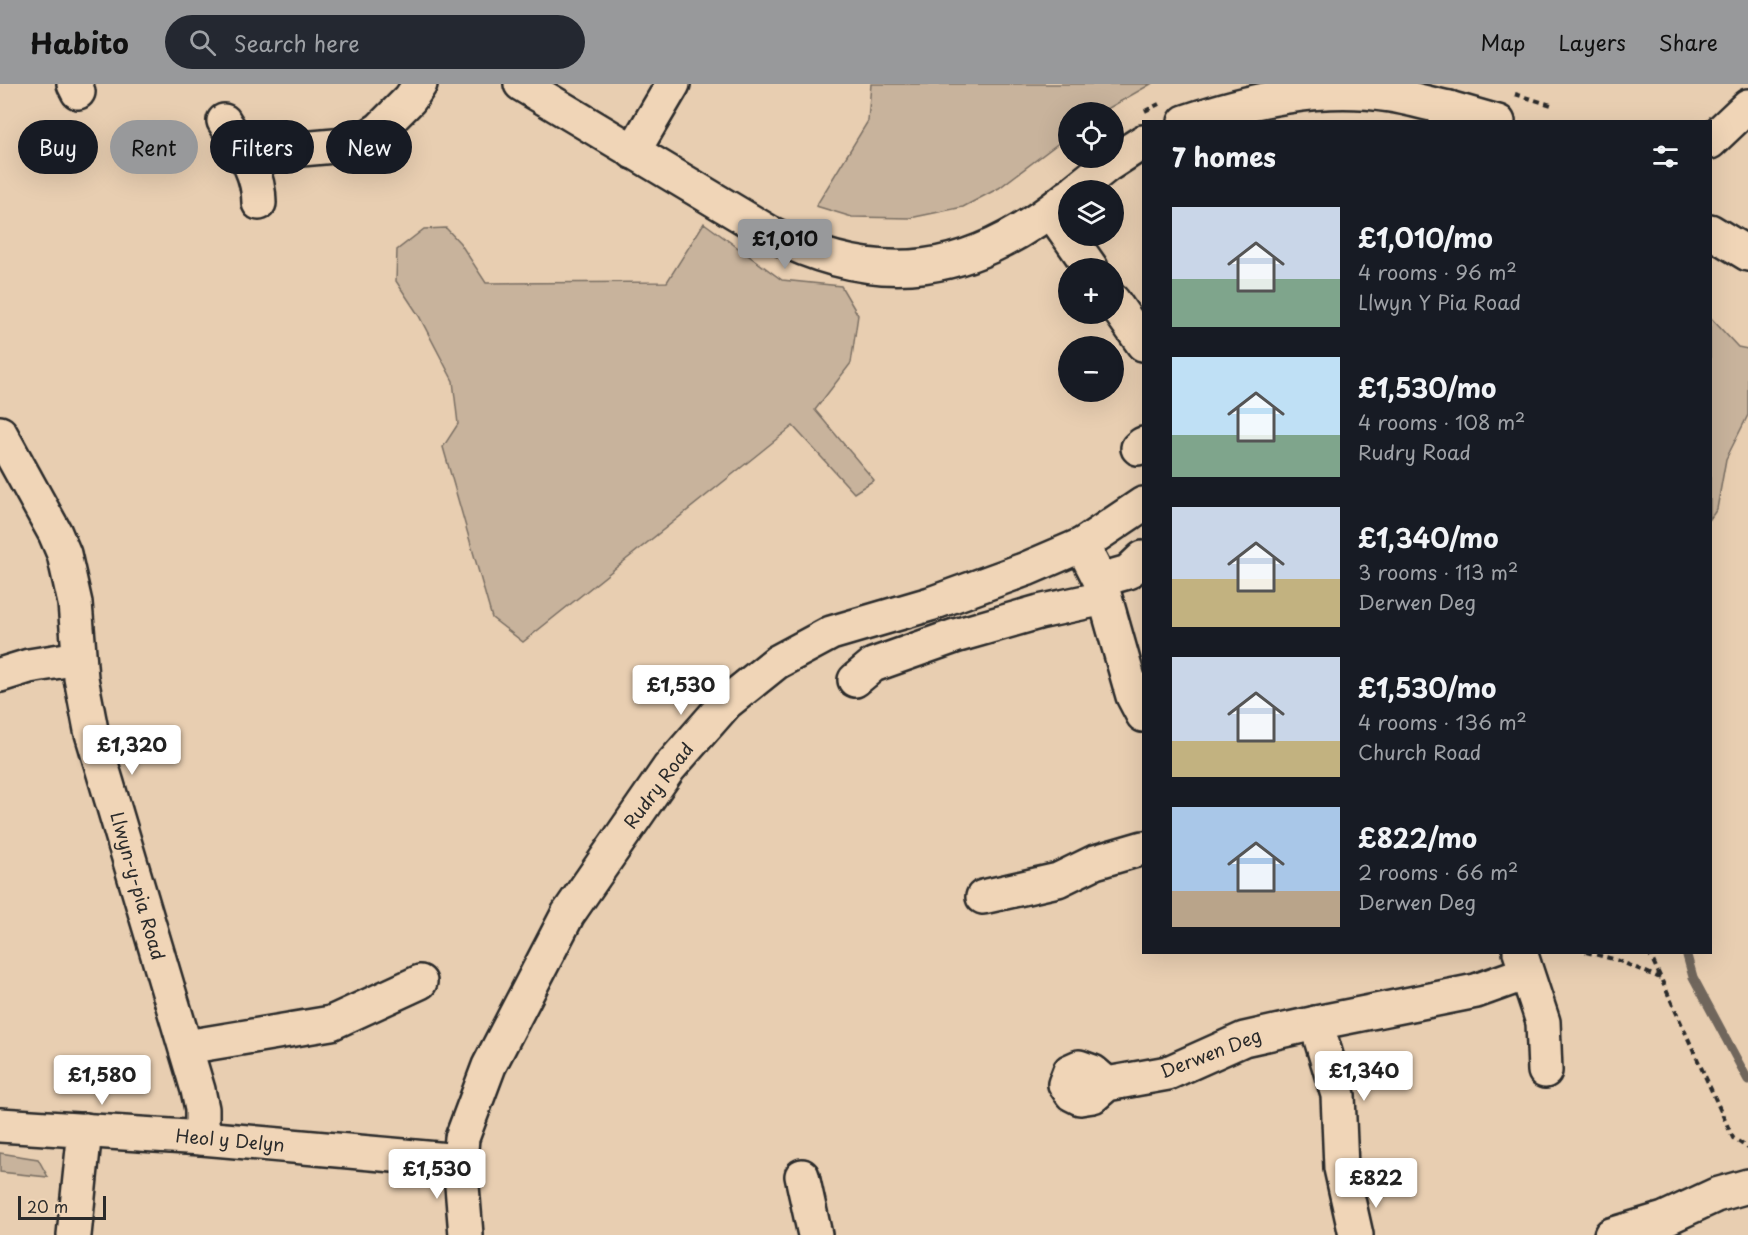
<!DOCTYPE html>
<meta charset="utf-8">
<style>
body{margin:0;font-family:"Playpen Sans",sans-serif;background:#242831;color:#f1f3f6;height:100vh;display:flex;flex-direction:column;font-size:22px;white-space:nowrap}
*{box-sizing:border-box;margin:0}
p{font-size:20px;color:#9ea1a6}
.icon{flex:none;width:33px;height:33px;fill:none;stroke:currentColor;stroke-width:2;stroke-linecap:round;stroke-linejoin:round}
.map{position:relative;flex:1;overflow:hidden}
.panel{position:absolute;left:1142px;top:36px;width:570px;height:834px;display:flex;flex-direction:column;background:#171b24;border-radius:0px;box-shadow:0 6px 24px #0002}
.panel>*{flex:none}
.top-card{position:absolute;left:18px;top:36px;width:570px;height:54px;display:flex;gap:12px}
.fabs{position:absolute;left:1058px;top:18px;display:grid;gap:12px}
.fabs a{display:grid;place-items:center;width:66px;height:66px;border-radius:50%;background:#171b24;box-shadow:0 6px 24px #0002;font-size:30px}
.scale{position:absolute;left:18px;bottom:15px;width:88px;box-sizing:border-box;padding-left:6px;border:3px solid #2b2b2b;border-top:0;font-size:16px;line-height:21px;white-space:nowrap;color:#2b2b2b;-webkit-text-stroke:4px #f0d5b7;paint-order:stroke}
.price{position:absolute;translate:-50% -51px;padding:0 14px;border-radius:6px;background:#fff;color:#222;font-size:20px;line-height:39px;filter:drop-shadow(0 2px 3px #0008)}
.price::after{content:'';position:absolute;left:50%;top:36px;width:18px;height:14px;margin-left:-9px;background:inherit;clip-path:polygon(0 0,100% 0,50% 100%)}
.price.on{background:#98999b;color:#111}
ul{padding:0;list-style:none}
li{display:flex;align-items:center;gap:18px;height:150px;padding:0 30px}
li span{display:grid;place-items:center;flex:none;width:168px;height:120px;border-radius:0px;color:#555}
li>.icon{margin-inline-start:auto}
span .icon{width:72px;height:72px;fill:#fffc;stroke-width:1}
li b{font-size:26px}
h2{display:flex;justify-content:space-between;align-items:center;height:72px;padding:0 30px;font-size:26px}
.pill{padding:0 21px;border-radius:27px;background:#171b24;box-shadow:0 6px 24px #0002;font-size:21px;line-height:54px}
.pill.on{background:#98999b;color:#111}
header{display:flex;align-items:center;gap:36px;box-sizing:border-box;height:84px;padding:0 30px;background:#98999b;color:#111}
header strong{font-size:28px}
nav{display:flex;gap:33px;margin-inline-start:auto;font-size:21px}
.search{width:420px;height:54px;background:#242831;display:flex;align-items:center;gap:15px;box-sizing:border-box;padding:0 21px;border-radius:33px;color:#9ea1a6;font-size:22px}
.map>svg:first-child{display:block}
.green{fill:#c8b39c;stroke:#7a6f64;stroke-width:1.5}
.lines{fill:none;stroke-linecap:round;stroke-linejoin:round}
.stream{stroke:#6f665c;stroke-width:9}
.minor-casing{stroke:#2b2b2b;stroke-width:38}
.path{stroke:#2b2b2b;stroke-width:4;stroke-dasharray:6 4.5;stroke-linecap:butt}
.minor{stroke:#f0d5b7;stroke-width:33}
.labels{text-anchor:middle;stroke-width:5;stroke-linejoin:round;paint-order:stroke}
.street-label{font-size:18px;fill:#2b2b2b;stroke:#f0d5b7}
</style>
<header>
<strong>Habito</strong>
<div class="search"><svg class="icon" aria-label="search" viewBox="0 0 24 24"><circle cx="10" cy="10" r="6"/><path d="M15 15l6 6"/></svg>Search here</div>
<nav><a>Map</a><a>Layers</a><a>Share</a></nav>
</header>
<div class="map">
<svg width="1748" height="1151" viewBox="0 0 1748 1151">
<rect width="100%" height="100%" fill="#e8ceb1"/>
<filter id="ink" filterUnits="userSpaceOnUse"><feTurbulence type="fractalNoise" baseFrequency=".0167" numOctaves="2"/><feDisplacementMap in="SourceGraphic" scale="12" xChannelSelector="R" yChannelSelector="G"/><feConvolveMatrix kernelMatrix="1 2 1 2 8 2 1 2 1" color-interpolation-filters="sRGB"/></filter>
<g filter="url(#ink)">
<!-- green -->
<g class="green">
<polygon points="871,0 1151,0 1102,28 1068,28 1068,52 999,104 963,123 910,134 852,133 816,122 868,37"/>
<polygon points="704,139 782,196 841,202 858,231 851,279 815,326 874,396 854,409 793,342 523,558 492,534 443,363 458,340 453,297 419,232 396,197 397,166 424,145 446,144 460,159 486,199 667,198"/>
<polygon points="1710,233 1738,263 1748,265 1748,331 1726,375 1717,425 1710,435"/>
<polygon points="0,1069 38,1075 48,1093 0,1088"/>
</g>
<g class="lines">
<!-- stream -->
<polyline class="stream" points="1686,868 1693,893 1748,996"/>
<!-- minor casing -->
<g class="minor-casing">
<g id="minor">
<polyline points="74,0 78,8"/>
<path d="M521 0 770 149C881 206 972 191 1068 113"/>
<path d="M224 37C241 64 259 87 259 119"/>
<path d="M1185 38C1251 16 1321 0 1390 11 1410 14 1429 20 1449 24"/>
<polyline points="1445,38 1449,24 1498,38"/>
<polyline points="1710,58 1748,22"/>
<polyline points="633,68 673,0"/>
<polyline points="251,80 279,67 357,60 380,45 410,15 420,0"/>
<polyline points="1076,106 1106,82 1143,58"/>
<polyline points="1051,127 1091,184"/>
<polyline points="1710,147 1748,170"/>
<polyline points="1113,217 1143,260"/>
<polyline points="0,349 55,449 64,470 75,519 81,594 91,646 198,1006 202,1025 202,1054"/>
<polyline points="1138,364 1143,360"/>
<polyline points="1082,461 1100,496 1133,612 1143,631"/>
<polyline points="1100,496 1128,488 1143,474"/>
<polyline points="0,591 29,582 79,574"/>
<polyline points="855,596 873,581 955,552 1039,528 1104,514"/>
<polyline points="983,813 1058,796 1095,778 1143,764"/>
<polyline points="1520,868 1543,938 1545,987"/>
<polyline points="186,963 331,939 420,898"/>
<polyline points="1107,1000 1093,988 1079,983 1070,987 1065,1000 1072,1010 1080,1014 1093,1012 1107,1000 1168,989 1244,955 1316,939"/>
<polyline points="0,1041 202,1054 460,1077"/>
<polyline points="802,1092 815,1151"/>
<polyline points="74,1151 85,1046"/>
<polyline points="466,1151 460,1077 462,1054 489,982 568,830 669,684 726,619 777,578 831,549 930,520 1026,485 1082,461 1143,420"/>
<polyline points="1356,1151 1341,1084 1338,1011 1316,939 1476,907 1526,889"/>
<polyline points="1611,1151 1664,1135 1716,1111 1748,1102"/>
</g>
</g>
<!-- path -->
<g class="path">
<polyline points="1515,10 1551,21"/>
<polyline points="1145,27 1159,20"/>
<polyline points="1586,868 1617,876 1660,894"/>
<polyline points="1649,868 1733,1054 1748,1064"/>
</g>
<!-- minor -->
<use href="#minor" class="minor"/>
</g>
</g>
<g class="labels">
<!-- street labels -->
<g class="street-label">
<text transform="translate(659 702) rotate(-53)" y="6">Rudry Road</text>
<text transform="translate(137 802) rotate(74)" y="6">Llwyn-y-pia Road</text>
<text transform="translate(1211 970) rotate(-21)" y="6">Derwen Deg</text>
<text transform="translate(230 1057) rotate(5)" y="6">Heol y Delyn</text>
</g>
</g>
</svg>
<div class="fabs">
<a><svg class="icon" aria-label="locate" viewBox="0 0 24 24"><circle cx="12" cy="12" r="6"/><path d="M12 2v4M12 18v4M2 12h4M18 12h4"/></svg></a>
<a><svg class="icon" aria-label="layers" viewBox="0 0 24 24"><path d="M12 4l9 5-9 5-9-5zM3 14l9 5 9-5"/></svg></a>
<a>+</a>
<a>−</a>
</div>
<div class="scale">20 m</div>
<b class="price on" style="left:785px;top:186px">£1,010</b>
<b class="price" style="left:681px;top:632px">£1,530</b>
<b class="price" style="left:132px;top:692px">£1,320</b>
<b class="price" style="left:1364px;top:1018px">£1,340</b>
<b class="price" style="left:102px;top:1022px">£1,580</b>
<b class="price" style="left:437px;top:1116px">£1,530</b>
<b class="price" style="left:1376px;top:1125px">£822</b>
<div class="top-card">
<a class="pill">Buy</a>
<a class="pill on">Rent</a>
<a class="pill">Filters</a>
<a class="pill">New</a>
</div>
<section class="panel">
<h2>7 homes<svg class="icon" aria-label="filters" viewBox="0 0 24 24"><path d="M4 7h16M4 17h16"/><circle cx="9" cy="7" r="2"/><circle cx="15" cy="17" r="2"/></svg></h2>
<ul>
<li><span style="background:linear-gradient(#c9d6e8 60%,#7fa58c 0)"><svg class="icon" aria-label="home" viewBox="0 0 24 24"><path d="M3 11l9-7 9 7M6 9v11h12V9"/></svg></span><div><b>£1,010/mo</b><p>4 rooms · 96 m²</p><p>Llwyn Y Pia Road</p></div></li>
<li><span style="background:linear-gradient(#bfe0f5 65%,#7fa58c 0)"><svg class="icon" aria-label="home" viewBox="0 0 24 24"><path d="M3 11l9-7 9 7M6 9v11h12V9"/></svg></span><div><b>£1,530/mo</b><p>4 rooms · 108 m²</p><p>Rudry Road</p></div></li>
<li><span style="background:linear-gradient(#c9d6e8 60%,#c2b280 0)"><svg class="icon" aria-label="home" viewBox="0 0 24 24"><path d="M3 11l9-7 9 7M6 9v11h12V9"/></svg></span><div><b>£1,340/mo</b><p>3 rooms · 113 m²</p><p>Derwen Deg</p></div></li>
<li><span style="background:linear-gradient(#c9d6e8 70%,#c2b280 0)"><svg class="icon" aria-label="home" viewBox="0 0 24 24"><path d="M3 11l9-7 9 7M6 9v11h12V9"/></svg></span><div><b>£1,530/mo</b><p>4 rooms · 136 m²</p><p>Church Road</p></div></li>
<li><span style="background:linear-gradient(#a9c7e8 70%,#b9a48a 0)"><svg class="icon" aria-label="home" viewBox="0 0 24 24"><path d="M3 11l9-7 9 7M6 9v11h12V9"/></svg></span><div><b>£822/mo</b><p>2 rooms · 66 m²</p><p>Derwen Deg</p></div></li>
</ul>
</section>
</div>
